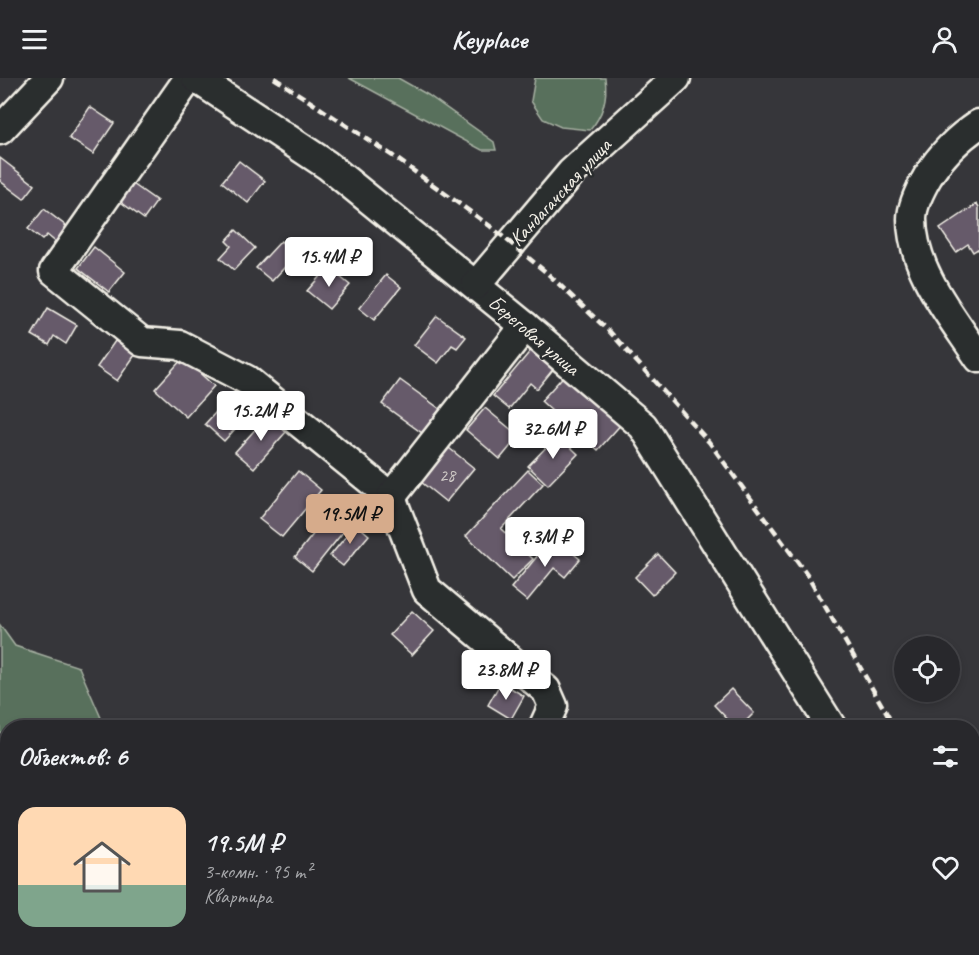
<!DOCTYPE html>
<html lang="ru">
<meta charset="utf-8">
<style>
body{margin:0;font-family:Caveat,sans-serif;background:#343438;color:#f1f3f6;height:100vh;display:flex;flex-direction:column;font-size:22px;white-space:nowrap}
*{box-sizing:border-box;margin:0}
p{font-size:20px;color:#a5a6a9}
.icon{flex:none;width:33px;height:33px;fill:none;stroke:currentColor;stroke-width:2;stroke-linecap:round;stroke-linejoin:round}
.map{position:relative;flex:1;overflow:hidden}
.details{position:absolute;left:0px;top:642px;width:980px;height:236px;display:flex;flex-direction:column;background:#28282c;border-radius:24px 24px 0 0;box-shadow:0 3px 9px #0003,0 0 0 2px #444448}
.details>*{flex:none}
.fabs{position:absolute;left:894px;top:558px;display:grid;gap:12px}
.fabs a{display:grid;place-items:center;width:66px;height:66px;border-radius:50%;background:#28282c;box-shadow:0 3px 9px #0003,0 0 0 2px #444448;font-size:30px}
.price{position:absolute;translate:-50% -51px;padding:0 14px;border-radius:6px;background:#fff;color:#222;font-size:20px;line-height:39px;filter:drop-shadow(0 2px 3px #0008)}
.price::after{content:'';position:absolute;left:50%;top:36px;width:18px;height:14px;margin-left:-9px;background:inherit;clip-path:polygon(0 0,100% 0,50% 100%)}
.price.selected{background:#d6ab8b;color:#111}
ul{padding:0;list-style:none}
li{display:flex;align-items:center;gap:18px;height:150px;padding:0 18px}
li+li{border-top:2px solid #444448}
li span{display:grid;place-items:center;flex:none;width:168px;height:120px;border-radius:18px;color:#555}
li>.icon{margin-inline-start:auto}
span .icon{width:72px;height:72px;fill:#fffc;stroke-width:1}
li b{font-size:26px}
h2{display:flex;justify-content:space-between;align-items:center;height:72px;padding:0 18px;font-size:26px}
header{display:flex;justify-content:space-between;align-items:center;height:78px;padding:0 18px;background:#28282c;font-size:27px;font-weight:600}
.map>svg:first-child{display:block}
.green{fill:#59705c;stroke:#a6b0a2;stroke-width:1.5}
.building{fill:#665a6a;stroke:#f4f1e8;stroke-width:1.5}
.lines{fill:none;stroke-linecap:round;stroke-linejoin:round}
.minor-casing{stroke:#f4f1e8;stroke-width:33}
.minor{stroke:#2a2d2e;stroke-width:28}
.rail{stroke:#f4f1e8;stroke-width:4.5;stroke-dasharray:9 4.5;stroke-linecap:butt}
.labels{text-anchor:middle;stroke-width:5;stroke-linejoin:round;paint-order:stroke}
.number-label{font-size:18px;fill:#d0cbc8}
.street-label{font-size:21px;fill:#f4f1e8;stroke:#2a2d2e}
</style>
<header><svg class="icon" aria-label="menu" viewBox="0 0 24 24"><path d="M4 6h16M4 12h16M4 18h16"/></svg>Keyplace<svg class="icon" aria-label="person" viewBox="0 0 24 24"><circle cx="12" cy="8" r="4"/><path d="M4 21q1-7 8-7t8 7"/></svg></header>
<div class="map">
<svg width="979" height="877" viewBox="0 0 979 877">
<rect width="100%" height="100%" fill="#36363a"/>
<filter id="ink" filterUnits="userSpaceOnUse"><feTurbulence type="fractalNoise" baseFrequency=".0167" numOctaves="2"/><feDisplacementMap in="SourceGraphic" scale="12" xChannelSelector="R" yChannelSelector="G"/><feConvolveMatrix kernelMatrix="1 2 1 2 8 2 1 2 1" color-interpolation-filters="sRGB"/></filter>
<g filter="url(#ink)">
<!-- green -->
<g class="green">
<polygon points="349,0 398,0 428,17 494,64 496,72 482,72"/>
<path d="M535 0H605C608 20 603 37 590 52L561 49 543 41 531 23Z"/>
<polygon points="0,547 15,568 79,589 105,649 8,650 7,728 0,728"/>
<polygon points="0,798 7,799 8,870 250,870 259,877 0,877"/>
</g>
<!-- building -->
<g class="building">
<polygon points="90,29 114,45 93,76 69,60"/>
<polygon points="0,80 35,107 24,121 0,103"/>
<polygon points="239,83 265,103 248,125 222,104"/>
<polygon points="130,104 157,123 144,141 118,122"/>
<polygon points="977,126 979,129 979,170 973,174 968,166 956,174 940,151"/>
<polygon points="44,131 70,151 58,166 47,157 42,162 28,151"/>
<polygon points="236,152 255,170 234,192 220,180 231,168 226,163"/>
<polygon points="281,163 296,177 272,203 256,190"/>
<polygon points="94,169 125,194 109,214 78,190"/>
<polygon points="328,189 350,207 329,231 307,213"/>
<polygon points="386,197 401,209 374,242 359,230"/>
<polygon points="48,230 77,247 66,266 54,258 49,267 32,257"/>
<polygon points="437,238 466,259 457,270 452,267 438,285 414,267"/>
<polygon points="115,263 135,277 117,303 97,289"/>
<polygon points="532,271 555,289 537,311 530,305 509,331 493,318"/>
<polygon points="183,280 214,308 186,339 155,311"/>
<polygon points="569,292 624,343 598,372 578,354 587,343 576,333 565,345 541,323"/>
<polygon points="400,302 440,331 422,355 382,326"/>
<polygon points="239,309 258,326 224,363 205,346"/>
<polygon points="485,330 519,358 500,381 466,352"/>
<polygon points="268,337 286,354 254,390 235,374"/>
<polygon points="558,357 578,376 548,407 528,388"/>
<polygon points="449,370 474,390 446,424 421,404"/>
<polygon points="528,392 543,406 501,451 533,481 512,502 466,458"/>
<polygon points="298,393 321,412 282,459 259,441"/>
<polygon points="338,425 355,439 312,493 295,479"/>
<polygon points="356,446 369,457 343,488 330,478"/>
<polygon points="553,459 580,481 565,499 554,490 527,523 511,510"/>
<polygon points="658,476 675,494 652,517 635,499"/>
<polygon points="412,533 434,553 412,577 390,557"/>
<polygon points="501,604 524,618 511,641 488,627"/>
<polygon points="731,611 754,635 739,650 736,650 714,627"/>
</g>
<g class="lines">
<!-- minor casing -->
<g class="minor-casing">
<g id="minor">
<polyline points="189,0 54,193 142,264 180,267 247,302 391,419 427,512 546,612 553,628 543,650"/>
<polyline points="196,0 327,87 525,248 643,348 832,650"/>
<path d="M979 46C958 60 941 77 928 98 921 110 912 127 912 141 912 192 952 239 979 280"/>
<polyline points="0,52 49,0"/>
<polyline points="476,207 571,95 676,0"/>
<polyline points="391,419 525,248"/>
<polyline points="938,870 940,877"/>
<polyline points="391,877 400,870"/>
</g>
</g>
<!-- minor -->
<use href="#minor" class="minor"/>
<!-- rail -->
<g class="rail">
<polyline points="274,0 393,78 490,148 547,195 610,254 709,364 807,497 895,650"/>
<polyline points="972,852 979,871"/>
</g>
</g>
</g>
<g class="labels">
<!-- number labels -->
<g class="number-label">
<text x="447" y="403">28</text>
</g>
<!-- street labels -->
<g class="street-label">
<text transform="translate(560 114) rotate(-47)" y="7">Кандагачская улица</text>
<text transform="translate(534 257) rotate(40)" y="7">Береговая улица</text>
</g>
</g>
</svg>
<div class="fabs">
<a><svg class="icon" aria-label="locate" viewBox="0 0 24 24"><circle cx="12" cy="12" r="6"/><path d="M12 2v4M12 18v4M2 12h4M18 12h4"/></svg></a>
</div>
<b class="price" style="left:329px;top:210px">15.4M ₽</b>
<b class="price" style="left:261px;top:364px">15.2M ₽</b>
<b class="price" style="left:553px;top:382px">32.6M ₽</b>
<b class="price selected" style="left:350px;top:467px">19.5M ₽</b>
<b class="price" style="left:545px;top:490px">9.3M ₽</b>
<b class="price" style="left:506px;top:623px">23.8M ₽</b>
<section class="details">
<h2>Объектов: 6<svg class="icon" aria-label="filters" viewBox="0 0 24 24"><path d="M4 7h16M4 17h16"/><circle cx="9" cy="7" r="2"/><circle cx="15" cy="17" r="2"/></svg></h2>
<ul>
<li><span style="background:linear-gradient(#ffd9b3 65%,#7fa58c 0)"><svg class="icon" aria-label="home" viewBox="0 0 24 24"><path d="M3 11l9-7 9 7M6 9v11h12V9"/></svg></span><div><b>19.5M ₽</b><p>3-комн. · 95 m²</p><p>Квартира</p></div><svg class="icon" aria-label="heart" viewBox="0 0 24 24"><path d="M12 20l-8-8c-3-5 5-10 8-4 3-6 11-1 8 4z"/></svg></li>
</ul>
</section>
</div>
